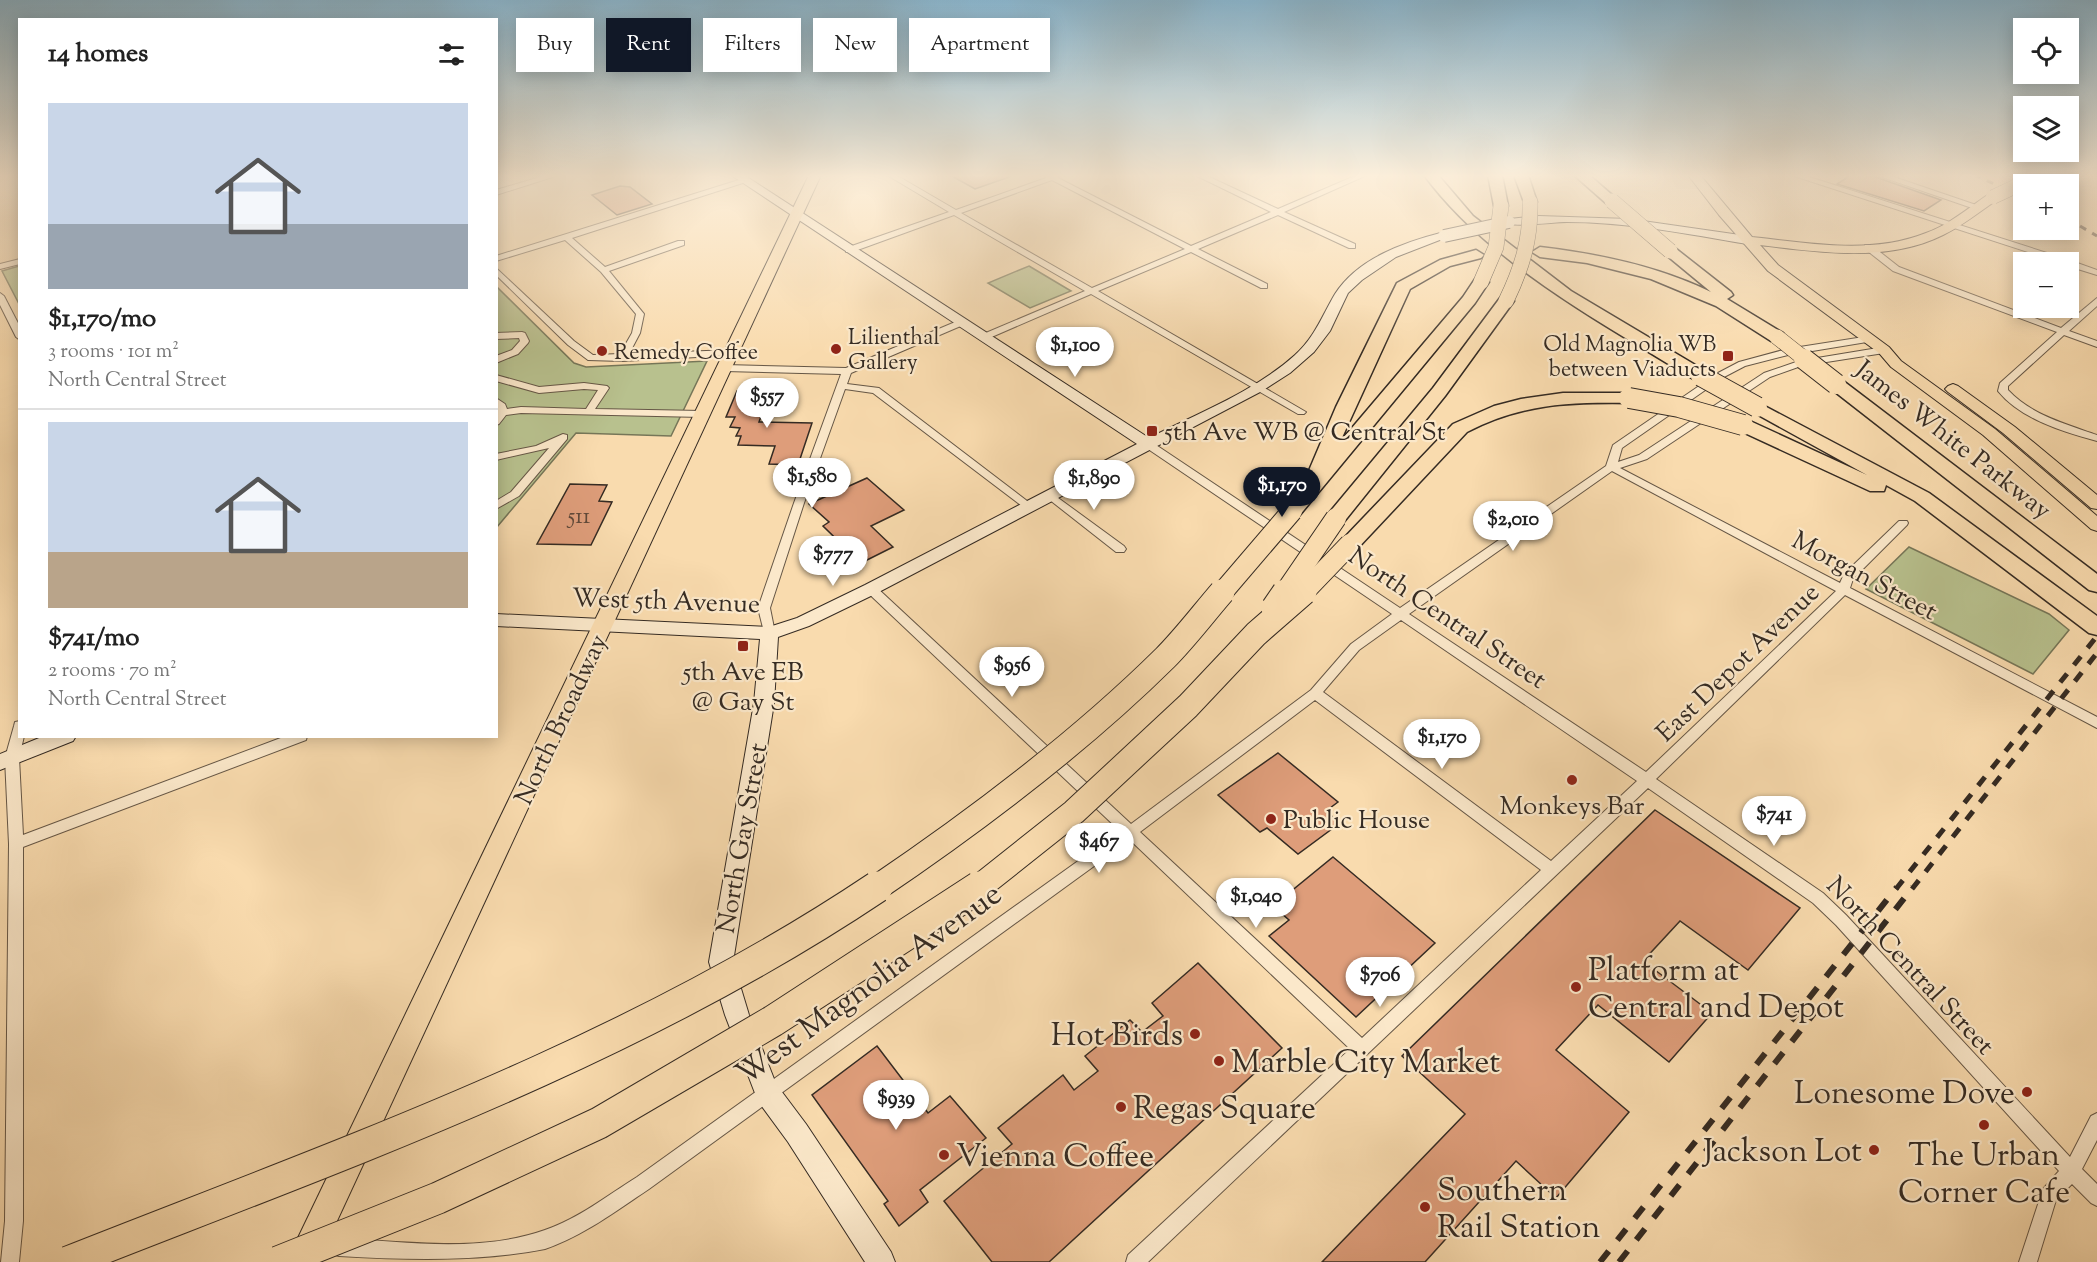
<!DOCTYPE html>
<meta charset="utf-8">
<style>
body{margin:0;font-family:"Sorts Mill Goudy",serif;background:#f2f2f2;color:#222;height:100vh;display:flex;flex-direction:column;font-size:22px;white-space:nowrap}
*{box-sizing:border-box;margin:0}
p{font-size:20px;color:#767676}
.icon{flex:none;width:33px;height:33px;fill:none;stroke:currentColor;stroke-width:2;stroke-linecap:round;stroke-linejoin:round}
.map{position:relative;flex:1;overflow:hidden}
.drawer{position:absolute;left:18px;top:18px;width:480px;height:720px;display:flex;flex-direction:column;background:#fff;border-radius:0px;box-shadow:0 3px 15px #0003}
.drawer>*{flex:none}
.banner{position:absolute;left:516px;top:18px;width:570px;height:54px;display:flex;gap:12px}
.tools{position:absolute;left:2013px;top:18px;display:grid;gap:12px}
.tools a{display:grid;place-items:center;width:66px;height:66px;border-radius:0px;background:#fff;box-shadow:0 3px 15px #0003;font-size:30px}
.price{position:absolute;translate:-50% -51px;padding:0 14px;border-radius:21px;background:#fff;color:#222;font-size:20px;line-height:39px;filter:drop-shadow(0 2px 3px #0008)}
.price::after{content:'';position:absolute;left:50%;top:36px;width:18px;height:14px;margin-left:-9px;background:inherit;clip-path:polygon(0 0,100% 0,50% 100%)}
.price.selected{background:#111827;color:#fff}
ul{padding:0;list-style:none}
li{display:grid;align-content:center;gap:12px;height:318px;padding:0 30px}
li+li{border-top:2px solid #e0e0e0}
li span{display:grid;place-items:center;height:186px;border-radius:0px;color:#555}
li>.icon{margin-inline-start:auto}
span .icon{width:108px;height:108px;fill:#fffc;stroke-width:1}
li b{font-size:26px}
h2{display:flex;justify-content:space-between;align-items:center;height:72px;padding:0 30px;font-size:26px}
.chip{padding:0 21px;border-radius:0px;background:#fff;box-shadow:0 3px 15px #0003;font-size:21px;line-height:54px}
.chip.selected{background:#111827;color:#fff}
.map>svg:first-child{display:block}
.green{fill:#b8c18e;stroke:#767658;stroke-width:1.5}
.building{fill:#de9d7a;stroke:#352b23;stroke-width:1.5}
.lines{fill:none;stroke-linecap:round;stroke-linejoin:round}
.street-casing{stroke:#665746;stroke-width:2}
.secondary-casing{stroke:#352b23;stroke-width:2}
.primary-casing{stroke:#352b23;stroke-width:2}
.highway-casing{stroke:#352b23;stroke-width:3}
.street{fill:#fbe8ca;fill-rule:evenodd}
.secondary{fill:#fbe8ca;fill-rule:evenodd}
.primary{fill:#f9dbae;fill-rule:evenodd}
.highway{fill:#f9dbae;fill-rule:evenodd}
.rail-far2{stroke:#352b23;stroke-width:3;stroke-dasharray:7 7;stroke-linecap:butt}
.rail-far1{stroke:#352b23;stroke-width:5;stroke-dasharray:11 11;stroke-linecap:butt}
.rail{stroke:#352b23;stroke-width:6;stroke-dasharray:14 14;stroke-linecap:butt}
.secondary-bridge-casing{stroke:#352b23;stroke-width:14;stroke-linecap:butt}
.primary-bridge-casing{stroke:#352b23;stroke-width:15;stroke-linecap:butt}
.highway-bridge-far3-casing{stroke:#352b23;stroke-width:16;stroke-linecap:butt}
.highway-bridge-far2-casing{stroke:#352b23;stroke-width:22;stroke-linecap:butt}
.highway-bridge-far1-casing{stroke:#352b23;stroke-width:27;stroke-linecap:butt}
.highway-bridge-casing{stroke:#352b23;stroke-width:33;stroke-linecap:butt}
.secondary-bridge{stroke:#fbe8ca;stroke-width:12}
.primary-bridge{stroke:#f9dbae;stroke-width:14}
.highway-bridge-far3{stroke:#f9dbae;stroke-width:15}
.highway-bridge-far2{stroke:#f9dbae;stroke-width:20}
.highway-bridge-far1{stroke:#f9dbae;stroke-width:25}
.highway-bridge{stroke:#f9dbae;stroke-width:31}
.poi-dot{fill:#8f2418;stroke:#fbe8ca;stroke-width:2}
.labels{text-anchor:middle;stroke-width:4.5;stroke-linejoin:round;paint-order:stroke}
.far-poi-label{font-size:22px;fill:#352b23;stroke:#fbe8ca;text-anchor:start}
.number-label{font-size:22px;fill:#5f4839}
.poi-label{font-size:26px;fill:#352b23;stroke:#fbe8ca;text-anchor:start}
.street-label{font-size:26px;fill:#352b23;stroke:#fbe8ca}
.near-poi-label{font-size:32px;fill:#352b23;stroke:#fbe8ca;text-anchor:start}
.near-street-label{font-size:32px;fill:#352b23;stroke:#fbe8ca}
</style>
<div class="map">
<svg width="2097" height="1262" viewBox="0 0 2097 1262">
<rect width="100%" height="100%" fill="#f9dbae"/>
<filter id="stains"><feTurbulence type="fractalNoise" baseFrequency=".00333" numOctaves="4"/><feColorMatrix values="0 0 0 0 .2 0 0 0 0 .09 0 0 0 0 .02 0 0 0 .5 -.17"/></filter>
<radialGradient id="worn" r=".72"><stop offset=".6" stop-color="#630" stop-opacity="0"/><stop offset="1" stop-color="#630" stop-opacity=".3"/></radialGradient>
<!-- green -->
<g class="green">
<polygon points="19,266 20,266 19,304 2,271"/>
<polygon points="1029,266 1071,291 1030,308 988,283"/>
<polygon points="497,287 574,363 586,367 707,361 671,436 576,433 497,527"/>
<polygon points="1909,547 2049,614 2069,630 2033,674 1866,589"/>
</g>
<!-- building -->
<g class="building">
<polygon points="950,175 1008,175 1009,177 975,189"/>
<polygon points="1851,175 1870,175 1941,200 1924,211 1837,184"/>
<polygon points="620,186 630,187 652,204 617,215 592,195"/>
<polygon points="737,391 770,392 759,422 812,423 798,465 769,464 775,446 738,445 741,436 736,436 740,428 730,427 735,417 726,417"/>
<polygon points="867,478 904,510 871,526 893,547 861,563 823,526 829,522 809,504"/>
<polygon points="570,484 607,485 599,501 612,502 591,545 537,544"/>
<polygon points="1278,753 1338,802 1326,811 1340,823 1298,854 1267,828 1260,832 1218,795"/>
<polygon points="1655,810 1800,908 1748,970 1680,921 1643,961 1712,1013 1669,1062 1598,1005 1556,1050 1629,1112 1556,1198 1516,1161 1425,1262 1322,1262 1465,1114 1402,1056"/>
<polygon points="1333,857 1435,943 1356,1017 1269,936 1289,920 1273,906"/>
<polygon points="1198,963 1282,1048 1049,1262 992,1262 944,1201 1012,1144 998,1128 1063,1075 1074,1090 1098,1071 1085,1056 1130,1020 1142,1032 1163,1016 1152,1003"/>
<polygon points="877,1046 928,1113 950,1096 986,1138 920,1190 928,1202 899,1226 884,1204 888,1201 812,1095"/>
</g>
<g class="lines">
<!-- street casing -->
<g class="street-casing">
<g id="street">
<polygon points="547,175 559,175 496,195 496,190"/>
<path d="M887 175H896L956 210 1046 178 1044 175H1057L1058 178 1191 246 1271 212 1195 175H1205L1278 209 1357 175H1367L1284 212 1355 244V248H1349L1278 215 1198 249 1267 284V288H1261L1191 252 1098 291 1306 412 1304 414H1298L1091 294 987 339H981V335L1085 291 954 215 852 252H846V248L949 212ZM1052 180 1185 249 1092 288 961 213Z"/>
<polygon points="1791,175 1803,175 2069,260 2097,270 2097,275 2068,266 2068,262 2059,262"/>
<polygon points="1876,175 1888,175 1982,207 1975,209"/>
<polygon points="742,179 749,181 572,238 605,267 678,241 684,241 684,245 609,271 644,314 640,333 629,354 732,350 737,353 735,355 622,361 588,360 568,345 496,275 496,268 574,341 593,355 620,354 632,333 636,314 601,272 565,240 496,261 496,256"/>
<path d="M1865 245H1871L1899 267 2061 328 2097 298V306L2069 331 2097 341V347L2064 335 2008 386V390C2031 415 2066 424 2097 435V441C2063 432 2021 419 1998 391L2000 383 2057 332 1893 271 1865 249Z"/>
<polygon points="20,259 20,264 0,269 0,264"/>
<polygon points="0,293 4,296 20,327 20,340 16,337 0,305"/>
<polygon points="960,320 963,321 963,325 851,373 847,384 879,388 1035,507 1030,510 1026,509 873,393 845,389 804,503 770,608 775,633 773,636 765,636 758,608 794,503 841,374 725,371 720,368 725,365 846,368"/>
<polygon points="522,332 525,333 529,341 528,343 518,354 496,363 496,356 512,350 520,341 519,338 496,339 496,333"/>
<path d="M1870 336 1873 337V341L1788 355 1745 366 1724 377 1622 448 1618 462 1639 455 1764 373 1799 361 1884 347 1889 350 1884 353 1801 366 1770 377 1647 459 1620 468 1840 583 1844 574 1899 521H1907L1908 523 1907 525 1853 579 1850 588 2097 717V728L1845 595 1656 779 1823 893 1846 915 2070 1157 2091 1116 2097 1113V1140L2082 1169 2097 1184V1206L2091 1203 2072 1184 2056 1200 2037 1262H2019L2043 1189 2059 1171 1836 925 1813 903 1648 788 1148 1262H1126L1128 1255 1350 1049 1130 840 649 1189C616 1211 583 1236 545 1249 480 1262 406 1260 339 1256L332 1254 330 1247 332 1240 339 1238C406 1242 480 1253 545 1230 578 1219 608 1195 637 1177L1120 831 867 592 865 589 867 586H875L1131 824 1311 690 1351 644 1392 614 1145 447V443H1153L1400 608 1606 466 1613 445 1718 373 1739 362 1787 349ZM1612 471 1836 591 1646 772 1409 614ZM1401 620 1637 781 1551 861 1323 692 1359 650ZM1315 700 1541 870 1362 1038 1140 832Z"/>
<polygon points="496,375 539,387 584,383 607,386 609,388 595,409 702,411 707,414 702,417 521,413 506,415 499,424 496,425 498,412 496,398 505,404 507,409 521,407 586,409 598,390 584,389 539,393 496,381"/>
<polygon points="563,434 567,435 567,439 519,496 496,509 496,501 511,492 549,448 496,460 496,454 536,446"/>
<polygon points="1050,492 1124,546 1126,549 1124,552 1116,552 1046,497 1045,495 1046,493"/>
<polygon points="20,721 20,736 24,736 19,758 23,835 286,736 307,736 306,740 23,847 23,1221 19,1262 1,1262 5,1221 9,844 5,758 14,726 15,722"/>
</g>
</g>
<!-- secondary casing -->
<g class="secondary-casing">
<g id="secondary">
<path d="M731 175H744L1149 438C1198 413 1254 392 1295 355 1315 337 1322 316 1335 294 1358 258 1405 242 1444 232L1450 236 1396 257 1362 280 1348 293 1330 331 1314 352 1290 373 1262 391 877 593 809 626 778 637 774 703 733 962 749 1015 776 1084 806 1124 891 1252 895 1262H865L788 1142 758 1101 725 1015 709 962 754 703 760 639 496 626V614L769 627 797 618 865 585 1137 444Z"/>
<path d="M1539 216 1629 219 1747 236 1753 240 1747 244C1688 234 1627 222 1567 222 1554 222 1511 228 1503 222L1509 219Z"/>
<polygon points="44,736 76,736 73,741 0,770 0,754"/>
</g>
</g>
<!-- primary casing -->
<g class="primary-casing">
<g id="primary">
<polygon points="809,175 821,175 318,1262 296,1262 292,1253 296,1242"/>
<path d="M1688 175H1700L1752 237C1809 243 1871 255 1926 233 1949 225 1968 208 1989 194H1997V200C1979 212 1962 226 1943 235 1887 263 1819 252 1760 245L1778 265 1889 347 1901 361 1995 429 2097 516V531L2091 529 1983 435 1891 367 1879 353 1768 271 1719 215Z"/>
<polygon points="1953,384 1958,386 2015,427 2097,495 2097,509 2091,508 2003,433 1948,392 1945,389 1948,386"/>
</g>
</g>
<!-- highway casing -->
<g class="highway-casing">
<g id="highway">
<path d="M1424 175H1438L1473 216 1571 291 1707 372 1710 376 1707 380H1695C1602 323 1489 263 1424 175Z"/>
<polygon points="1488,175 1502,175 1508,206 1506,209 1496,209 1494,206"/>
<polygon points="1514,175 1528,175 1537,202 1535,205 1525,205"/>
<polygon points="1574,175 1589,175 1619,201 1617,204 1607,204"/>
<path d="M1670 246 1675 248 1731 292 1733 295 1727 299 1783 333 1785 337 1783 341H1771L1716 306 1651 279 1587 263 1540 257 1532 252 1540 247C1599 254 1658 266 1711 292L1665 254 1662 251Z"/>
<polygon points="1476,250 1484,255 1481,258 1450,266 1410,289 1340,442 1463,297 1475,279 1487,279 1489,282 1475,303 1299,516 1292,517 1285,516 1282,511 1302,487 1336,407 1397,283 1440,260"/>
<polygon points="1506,296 1514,301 1445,396 1343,523 1336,524 1329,523 1326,518 1329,513 1433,388 1500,298"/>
<polygon points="1836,379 1842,380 2097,574 2097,592 2089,590 1830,388 1827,384 1830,380"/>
<path d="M1563 393H1629L1635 394 1638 398 1635 402 1629 403C1569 402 1521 404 1467 432L1357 549 1350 551 1343 549 1340 544 1343 539 1453 424 1494 406 1521 399Z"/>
<polygon points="1757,402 1929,493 2097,616 2097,635 2089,633 1915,501 1886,485 1884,491 1870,491 1736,429 1734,425 1736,421 1750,421 1867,475 1751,411 1748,407 1751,403"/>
</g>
</g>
<!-- street -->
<use href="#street" class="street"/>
<!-- secondary -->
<use href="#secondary" class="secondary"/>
<!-- primary -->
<use href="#primary" class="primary"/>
<!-- highway -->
<use href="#highway" class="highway"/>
<!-- rail-far2 -->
<g class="rail-far2">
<polyline points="1974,175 2024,197"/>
<polyline points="2068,219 2097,236"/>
</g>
<!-- rail-far1 -->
<g class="rail-far1">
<polyline points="1896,889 2097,636"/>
<polyline points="1912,889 2097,653"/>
</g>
<!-- rail -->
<g class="rail">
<polyline points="1600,1262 1897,887"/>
<polyline points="1619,1262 1913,887"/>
</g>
<!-- secondary-bridge casing -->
<g class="secondary-bridge-casing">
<polyline id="secondary-bridge" points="1444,236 1509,222"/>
</g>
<!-- primary-bridge casing -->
<g class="primary-bridge-casing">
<polyline id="primary-bridge" points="1993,197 2040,175"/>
</g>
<!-- highway-bridge-far3 casing -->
<g class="highway-bridge-far3-casing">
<g id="highway-bridge-far3">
<polyline points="1612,201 1670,251"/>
<polyline points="1481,282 1496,247 1501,206"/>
<path d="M1506 301C1522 268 1531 239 1530 202"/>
<polyline points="1777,337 1806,360"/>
</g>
</g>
<!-- highway-bridge-far2 casing -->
<g class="highway-bridge-far2-casing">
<g id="highway-bridge-far2">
<polyline points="1804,359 1836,384"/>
<polyline points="1701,376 1757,407"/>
<polyline points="1629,398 1679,407 1743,425"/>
<polyline points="1221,594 1292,511"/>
<polyline points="1284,594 1336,518"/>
<polyline points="1302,594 1350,544"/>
</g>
</g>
<!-- highway-bridge-far1 casing -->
<g class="highway-bridge-far1-casing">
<g id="highway-bridge-far1">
<polyline points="1274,608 1285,592"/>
<path d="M875 889C977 820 1077 745 1165 658 1185 638 1203 614 1222 592"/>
<polyline points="977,889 1074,812 1188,706 1256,634 1304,592"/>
</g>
</g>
<!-- highway-bridge casing -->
<g class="highway-bridge-casing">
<g id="highway-bridge">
<path d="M68 1262C344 1153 628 1054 877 887"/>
<polyline points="278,1262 438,1198 599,1123 773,1021 979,887"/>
</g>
</g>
<!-- secondary-bridge -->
<use href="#secondary-bridge" class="secondary-bridge"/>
<!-- primary-bridge -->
<use href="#primary-bridge" class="primary-bridge"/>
<!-- highway-bridge-far3 -->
<use href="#highway-bridge-far3" class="highway-bridge-far3"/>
<!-- highway-bridge-far2 -->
<use href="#highway-bridge-far2" class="highway-bridge-far2"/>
<!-- highway-bridge-far1 -->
<use href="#highway-bridge-far1" class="highway-bridge-far1"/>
<!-- highway-bridge -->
<use href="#highway-bridge" class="highway-bridge"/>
</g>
<!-- sky -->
<linearGradient id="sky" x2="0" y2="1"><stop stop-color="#8ab7d0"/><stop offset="0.5" stop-color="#fcefdb"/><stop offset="1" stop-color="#fcefdb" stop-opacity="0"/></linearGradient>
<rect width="2097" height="352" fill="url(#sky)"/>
<!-- markers -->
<g class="poi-dot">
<circle cx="836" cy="349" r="6"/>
<circle cx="602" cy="351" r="6"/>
<rect x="1722" y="350" width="12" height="12" rx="3"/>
<rect x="1146" y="425" width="12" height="12" rx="3"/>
<rect x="737" y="640" width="12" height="12" rx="3"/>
<circle cx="1572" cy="780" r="6"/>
<circle cx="1271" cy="819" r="6"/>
<circle cx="1576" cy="987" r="6"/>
<circle cx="1195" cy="1034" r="6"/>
<circle cx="1219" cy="1061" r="6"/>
<circle cx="2027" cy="1092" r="6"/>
<circle cx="1121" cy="1107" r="6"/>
<circle cx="1984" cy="1125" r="6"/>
<circle cx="1874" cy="1150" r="6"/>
<circle cx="944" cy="1155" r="6"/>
<circle cx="1425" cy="1207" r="6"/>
</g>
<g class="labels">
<!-- far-poi labels -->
<g class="far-poi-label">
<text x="848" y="344">Lilienthal<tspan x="848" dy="25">Gallery</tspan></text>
<text x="1716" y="351" text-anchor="end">Old Magnolia WB<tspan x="1716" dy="25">between Viaducts</tspan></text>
<text x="614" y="359">Remedy Coffee</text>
</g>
<!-- number labels -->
<g class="number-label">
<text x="579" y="523">511</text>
</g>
<!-- poi labels -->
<g class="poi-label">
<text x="1164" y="440">5th Ave WB @ Central St</text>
<text x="743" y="680" text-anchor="middle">5th Ave EB<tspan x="743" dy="30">@ Gay St</tspan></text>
<text x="1572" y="814" text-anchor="middle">Monkeys Bar</text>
<text x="1283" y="828">Public House</text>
</g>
<!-- street labels -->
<g class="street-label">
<text transform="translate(1954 439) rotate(38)" y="9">James White Parkway</text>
<text transform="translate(1865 575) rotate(28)" y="9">Morgan Street</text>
<text transform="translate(666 600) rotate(2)" y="9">West 5th Avenue</text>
<text transform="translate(1448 617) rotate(34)" y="9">North Central Street</text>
<text transform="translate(1737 662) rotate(-44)" y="9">East Depot Avenue</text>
<text transform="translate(560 719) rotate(-65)" y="9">North Broadway</text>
<text transform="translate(741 838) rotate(-80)" y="9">North Gay Street</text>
<text transform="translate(1911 965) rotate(47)" y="9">North Central Street</text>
</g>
<!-- near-poi labels -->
<g class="near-poi-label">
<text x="1588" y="980">Platform at<tspan x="1588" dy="37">Central and Depot</tspan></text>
<text x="1183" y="1045" text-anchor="end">Hot Birds</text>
<text x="1231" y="1072">Marble City Market</text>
<text x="2015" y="1103" text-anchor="end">Lonesome Dove</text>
<text x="1133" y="1118">Regas Square</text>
<text x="1862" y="1161" text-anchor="end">Jackson Lot</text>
<text x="1984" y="1165" text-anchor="middle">The Urban<tspan x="1984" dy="37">Corner Cafe</tspan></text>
<text x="956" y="1166">Vienna Coffee</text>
<text x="1437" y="1200">Southern<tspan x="1437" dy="37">Rail Station</tspan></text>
</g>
<!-- near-street labels -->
<g class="near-street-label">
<text transform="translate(868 983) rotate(-36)" y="11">West Magnolia Avenue</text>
</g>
</g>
<rect width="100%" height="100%" filter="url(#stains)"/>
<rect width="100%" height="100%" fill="url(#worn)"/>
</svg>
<div class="tools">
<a><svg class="icon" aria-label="locate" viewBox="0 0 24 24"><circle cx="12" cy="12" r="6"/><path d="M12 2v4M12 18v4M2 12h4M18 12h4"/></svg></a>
<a><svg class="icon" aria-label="layers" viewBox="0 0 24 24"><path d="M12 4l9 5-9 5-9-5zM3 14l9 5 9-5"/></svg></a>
<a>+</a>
<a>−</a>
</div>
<b class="price" style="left:1075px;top:378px">$1,100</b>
<b class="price" style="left:767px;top:429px">$557</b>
<b class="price" style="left:812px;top:509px">$1,580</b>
<b class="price" style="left:1094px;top:511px">$1,890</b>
<b class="price selected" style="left:1282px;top:518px">$1,170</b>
<b class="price" style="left:1513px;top:552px">$2,010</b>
<b class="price" style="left:833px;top:587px">$777</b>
<b class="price" style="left:1012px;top:698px">$956</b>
<b class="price" style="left:1442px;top:770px">$1,170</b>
<b class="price" style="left:1774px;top:847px">$741</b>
<b class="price" style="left:1099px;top:874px">$467</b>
<b class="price" style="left:1256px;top:929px">$1,040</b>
<b class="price" style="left:1380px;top:1008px">$706</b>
<b class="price" style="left:896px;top:1131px">$939</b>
<div class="banner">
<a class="chip">Buy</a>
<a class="chip selected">Rent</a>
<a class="chip">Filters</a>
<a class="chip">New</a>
<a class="chip">Apartment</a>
</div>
<section class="drawer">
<h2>14 homes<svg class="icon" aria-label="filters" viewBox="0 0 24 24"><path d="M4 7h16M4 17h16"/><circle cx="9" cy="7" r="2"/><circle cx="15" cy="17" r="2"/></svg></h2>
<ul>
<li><span style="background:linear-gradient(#c9d6e8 65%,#9aa5b1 0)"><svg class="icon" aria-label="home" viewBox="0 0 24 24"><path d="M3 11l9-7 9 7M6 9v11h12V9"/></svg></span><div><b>$1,170/mo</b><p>3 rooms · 101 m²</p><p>North Central Street</p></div></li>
<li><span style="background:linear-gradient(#c9d6e8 70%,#b9a48a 0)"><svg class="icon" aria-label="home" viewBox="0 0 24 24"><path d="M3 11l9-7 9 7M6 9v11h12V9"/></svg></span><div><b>$741/mo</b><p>2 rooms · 70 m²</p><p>North Central Street</p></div></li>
</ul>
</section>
</div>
